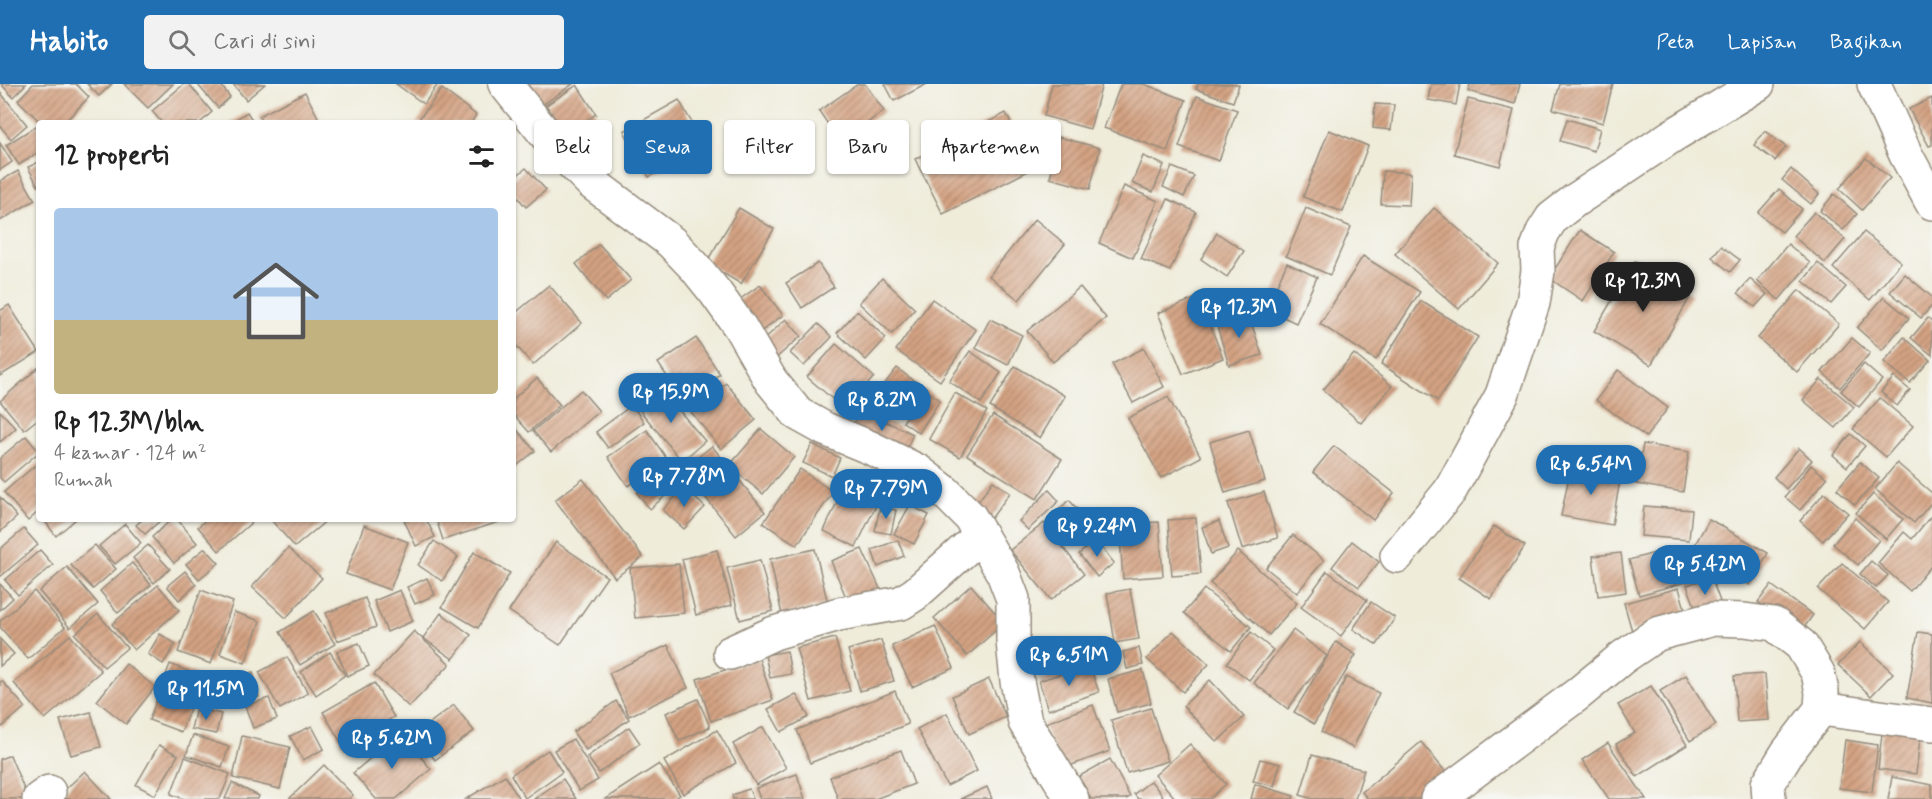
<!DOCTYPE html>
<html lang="id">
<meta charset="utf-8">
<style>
body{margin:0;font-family:Mynerve,sans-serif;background:#f2f2f2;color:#222;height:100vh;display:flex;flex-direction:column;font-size:22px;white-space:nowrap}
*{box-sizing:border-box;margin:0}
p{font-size:20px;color:#767676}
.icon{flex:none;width:33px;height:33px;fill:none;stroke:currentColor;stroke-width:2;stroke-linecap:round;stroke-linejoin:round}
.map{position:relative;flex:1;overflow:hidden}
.panel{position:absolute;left:36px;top:36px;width:480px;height:402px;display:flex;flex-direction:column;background:#fff;border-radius:6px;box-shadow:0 2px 4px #0004}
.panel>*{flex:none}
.hud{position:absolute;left:534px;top:36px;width:570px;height:54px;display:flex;gap:12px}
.price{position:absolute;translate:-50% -51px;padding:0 14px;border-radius:21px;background:#1f6fb2;color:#fff;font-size:20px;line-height:39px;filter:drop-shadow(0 2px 3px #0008)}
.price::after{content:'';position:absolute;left:50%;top:36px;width:18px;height:14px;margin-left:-9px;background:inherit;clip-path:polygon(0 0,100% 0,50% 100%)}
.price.active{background:#222;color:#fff}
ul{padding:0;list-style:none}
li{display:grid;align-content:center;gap:12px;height:318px;padding:0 18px}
li span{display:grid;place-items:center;height:186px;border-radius:6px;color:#555}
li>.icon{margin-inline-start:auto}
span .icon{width:108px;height:108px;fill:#fffc;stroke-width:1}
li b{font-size:26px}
h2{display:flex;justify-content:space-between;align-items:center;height:72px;padding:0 18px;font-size:26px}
.pill{padding:0 21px;border-radius:6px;background:#fff;box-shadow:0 2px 4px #0004;font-size:21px;line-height:54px}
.pill.active{background:#1f6fb2;color:#fff}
header{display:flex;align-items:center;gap:36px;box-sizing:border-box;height:84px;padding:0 30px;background:#1f6fb2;color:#fff}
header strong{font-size:28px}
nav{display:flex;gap:33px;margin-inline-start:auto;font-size:21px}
.search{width:420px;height:54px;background:#f2f2f2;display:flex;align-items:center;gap:15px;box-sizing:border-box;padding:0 21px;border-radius:6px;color:#767676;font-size:22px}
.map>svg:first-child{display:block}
.building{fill:url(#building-hatch)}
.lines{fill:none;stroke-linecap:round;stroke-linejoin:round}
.minor-casing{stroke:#958b7c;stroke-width:36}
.minor{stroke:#fff;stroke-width:33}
</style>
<header>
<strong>Habito</strong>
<div class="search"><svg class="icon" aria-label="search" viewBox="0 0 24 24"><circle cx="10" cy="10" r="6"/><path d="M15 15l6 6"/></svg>Cari di sini</div>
<nav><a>Peta</a><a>Lapisan</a><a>Bagikan</a></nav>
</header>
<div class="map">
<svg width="1932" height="715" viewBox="0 0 1932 715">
<defs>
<pattern id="building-hatch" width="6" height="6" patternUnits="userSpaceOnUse" patternTransform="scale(1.5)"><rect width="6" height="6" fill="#d4a383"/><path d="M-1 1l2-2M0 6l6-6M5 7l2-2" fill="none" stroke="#ad856b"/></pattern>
</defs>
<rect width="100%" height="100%" fill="#f6f6f2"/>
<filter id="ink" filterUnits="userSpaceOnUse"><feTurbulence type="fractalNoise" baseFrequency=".0167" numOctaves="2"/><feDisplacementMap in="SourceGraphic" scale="12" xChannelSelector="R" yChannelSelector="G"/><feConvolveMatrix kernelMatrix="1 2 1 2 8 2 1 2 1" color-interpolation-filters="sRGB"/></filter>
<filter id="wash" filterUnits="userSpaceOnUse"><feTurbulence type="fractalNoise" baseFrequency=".008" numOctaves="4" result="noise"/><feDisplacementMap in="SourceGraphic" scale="24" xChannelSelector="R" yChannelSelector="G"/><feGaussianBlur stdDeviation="1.35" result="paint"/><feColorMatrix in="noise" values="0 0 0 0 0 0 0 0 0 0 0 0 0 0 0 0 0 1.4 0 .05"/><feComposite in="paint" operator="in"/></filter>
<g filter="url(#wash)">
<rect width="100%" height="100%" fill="#efecda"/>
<g id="blocks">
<!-- building -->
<g class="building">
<polygon points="1,0 26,0 13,13"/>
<polygon points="33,0 76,0 89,13 64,39 41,39 18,16"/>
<polygon points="87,0 112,0 99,12"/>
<polygon points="124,0 173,0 148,24"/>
<polygon points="184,0 189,0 212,28 200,39 162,39 152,27"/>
<polygon points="197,0 220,0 230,13 218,24"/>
<polygon points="233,0 265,0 246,16"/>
<polygon points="396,0 438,0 424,20"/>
<polygon points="524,0 573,0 539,23"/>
<polygon points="858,0 865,0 884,27 840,58 819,27"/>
<polygon points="885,0 927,0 894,17"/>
<polygon points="1052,0 1102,0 1090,45 1044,32"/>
<polygon points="1121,0 1144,0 1186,16 1167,67 1104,44"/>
<polygon points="1198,0 1236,0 1239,1 1233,18 1196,5"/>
<polygon points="1431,0 1460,0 1456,21 1428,16"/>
<polygon points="1470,0 1520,0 1515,20 1468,7"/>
<polygon points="1560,0 1613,0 1603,39 1553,25"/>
<polygon points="577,1 596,30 566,50 546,21"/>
<polygon points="442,5 476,31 471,39 416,39"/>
<polygon points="0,8 27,41 11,55 0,42"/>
<polygon points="305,8 321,39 262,39 259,32"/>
<polygon points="1197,12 1237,26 1219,77 1179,63"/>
<polygon points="1932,14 1932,61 1929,62 1909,25"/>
<polygon points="1468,15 1514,26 1500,82 1454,70"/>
<polygon points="679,16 705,62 649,93 624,47"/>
<polygon points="1375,20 1394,21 1391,46 1373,44"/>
<polygon points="247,28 254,39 230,39"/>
<polygon points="1006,29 1034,84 943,130 915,75"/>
<polygon points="1567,35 1600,45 1594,67 1560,57"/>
<polygon points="39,40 39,68 19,81 6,61"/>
<polygon points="1329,46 1368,62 1343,128 1303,113"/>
<polygon points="1765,47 1786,63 1775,77 1754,61"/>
<polygon points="1059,53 1100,64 1090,105 1050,94"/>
<polygon points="0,59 12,78 0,86"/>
<polygon points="1143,72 1164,81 1153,108 1132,99"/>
<polygon points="1866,74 1890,94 1862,126 1839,105"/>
<polygon points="39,78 39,104 28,83"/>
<polygon points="1172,83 1194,92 1184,113 1163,103"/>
<polygon points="526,84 546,106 526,123 513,108 513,95"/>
<polygon points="1791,85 1819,110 1811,120 1782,96"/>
<polygon points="18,87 35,116 0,137 0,97"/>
<polygon points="1383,87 1411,89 1409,121 1381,120"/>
<polygon points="1124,102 1158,117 1133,174 1099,159"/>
<polygon points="1779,105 1802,125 1782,148 1758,129"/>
<polygon points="1834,110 1857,130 1843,146 1820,127"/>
<polygon points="1168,115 1196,128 1170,187 1141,175"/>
<polygon points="739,124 774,145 741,200 706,179"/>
<polygon points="1306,124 1351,143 1330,191 1286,172"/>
<polygon points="1434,124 1498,179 1459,225 1395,170"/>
<polygon points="1814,128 1845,155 1825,179 1793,152"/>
<polygon points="1035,135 1065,160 1019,216 989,192"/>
<polygon points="1580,146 1614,168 1583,217 1549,194"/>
<polygon points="1864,148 1901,178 1870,216 1833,184"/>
<polygon points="1217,149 1244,167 1227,193 1201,175"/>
<polygon points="599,160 631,196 606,217 576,180"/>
<polygon points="1788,160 1810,179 1779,216 1757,197"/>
<polygon points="1721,162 1740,176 1730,188 1712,173"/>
<polygon points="1363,172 1420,208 1376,276 1320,240"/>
<polygon points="1635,177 1692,210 1651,281 1594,247"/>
<polygon points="818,179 834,203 802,224 786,199"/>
<polygon points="1287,179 1317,193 1296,239 1266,225"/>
<polygon points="1818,179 1846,203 1831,220 1803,197"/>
<polygon points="1905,190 1932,213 1932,222 1921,234 1890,208"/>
<polygon points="882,194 915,225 892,250 859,219"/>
<polygon points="1750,195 1767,210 1755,223 1738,209"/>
<polygon points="549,201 582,239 533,281 513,258 513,231"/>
<polygon points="760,201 783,231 755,252 732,221"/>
<polygon points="1080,203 1106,234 1053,278 1027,247"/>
<polygon points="1799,206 1839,240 1797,288 1758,254"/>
<polygon points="1199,213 1223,274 1183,290 1158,229"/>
<polygon points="1884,213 1909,234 1882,266 1857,244"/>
<polygon points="932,215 976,246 940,297 896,266"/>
<polygon points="1421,217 1478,253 1438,317 1381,280"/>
<polygon points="9,221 39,268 0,292 0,227"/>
<polygon points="857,227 886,254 866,276 837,249"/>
<polygon points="1248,229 1262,271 1229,281 1216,239"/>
<polygon points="1928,234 1932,237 1932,271 1911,254"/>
<polygon points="786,235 801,252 774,276 759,260"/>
<polygon points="990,235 1022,251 1008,281 975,264"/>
<polygon points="818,240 832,253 804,282 790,269"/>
<polygon points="1904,253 1930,276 1910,299 1884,278"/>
<polygon points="696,254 720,290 682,315 658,279"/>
<polygon points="1852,254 1870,269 1840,304 1822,288"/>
<polygon points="836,260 874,293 844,325 807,293"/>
<polygon points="1144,264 1164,303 1133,319 1112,280"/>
<polygon points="970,267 1001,289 981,319 949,297"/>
<polygon points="1354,270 1392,302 1361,339 1323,306"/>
<polygon points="1864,280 1882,296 1859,323 1841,307"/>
<polygon points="1015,282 1065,312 1040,354 990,323"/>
<polygon points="39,283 39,334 24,346 0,317"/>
<polygon points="897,284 919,301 897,329 875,312"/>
<polygon points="1618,286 1668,324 1646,353 1596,316"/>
<polygon points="1894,293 1910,306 1897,322 1881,308"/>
<polygon points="537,294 560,321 529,348 513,330 513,315"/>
<polygon points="1821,295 1854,323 1836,344 1803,316"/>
<polygon points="726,299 756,336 721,365 691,328"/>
<polygon points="660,304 705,357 682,377 637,323"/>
<polygon points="924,305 940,316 919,349 903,338"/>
<polygon points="581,306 599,327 551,368 533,347"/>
<polygon points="955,309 987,327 960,373 929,355"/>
<polygon points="1168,313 1201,373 1161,394 1128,334"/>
<polygon points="1880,314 1913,342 1886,373 1853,345"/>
<polygon points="632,321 644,338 608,364 596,348"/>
<polygon points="860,326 913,350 904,371 851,346"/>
<polygon points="0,327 16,344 0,358"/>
<polygon points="993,331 1062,375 1037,415 967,371"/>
<polygon points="513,341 535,367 513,385"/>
<polygon points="761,345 794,373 763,410 729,382"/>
<polygon points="647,346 667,375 628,402 608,373"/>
<polygon points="1249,346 1265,397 1225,409 1210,358"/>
<polygon points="1851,350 1865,362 1847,383 1833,371"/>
<polygon points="26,352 39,368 4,398 0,394 0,374"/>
<polygon points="812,360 840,374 832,392 803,379"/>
<polygon points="1643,360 1689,368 1683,408 1636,400"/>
<polygon points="712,362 765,428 736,452 683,385"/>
<polygon points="1334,362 1394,409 1373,436 1313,388"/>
<polygon points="1799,364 1812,376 1786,405 1774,393"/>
<polygon points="39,378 39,427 28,437 4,408"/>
<polygon points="1860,378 1879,394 1855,421 1837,405"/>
<polygon points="1897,379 1932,409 1932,418 1914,439 1875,405"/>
<polygon points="1811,381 1827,394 1800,426 1785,413"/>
<polygon points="1571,382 1621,391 1612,441 1561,432"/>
<polygon points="667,383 680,399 650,425 637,409"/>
<polygon points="800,385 833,408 797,461 763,439"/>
<polygon points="583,395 643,473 615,494 555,416"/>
<polygon points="847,396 881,411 856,463 824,447"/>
<polygon points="993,397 1010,409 990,436 973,424"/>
<polygon points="684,404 705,423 684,445 663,426"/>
<polygon points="1049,406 1059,417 1028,446 1019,437"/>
<polygon points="1264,408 1278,454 1242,465 1228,419"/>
<polygon points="1824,409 1848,429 1823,457 1800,437"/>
<polygon points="1873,410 1903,435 1886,455 1856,429"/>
<polygon points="0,413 17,433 0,448"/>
<polygon points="1069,416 1098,447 1080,463 1051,433"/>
<polygon points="910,421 929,431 914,460 894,450"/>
<polygon points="1644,422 1692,426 1689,456 1641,452"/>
<polygon points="880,423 896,426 891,450 875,447"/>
<polygon points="1930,433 1932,434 1932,481 1910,507 1878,479 1904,448 1912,455"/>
<polygon points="1196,434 1201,490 1172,492 1168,436"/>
<polygon points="1855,434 1879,456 1858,481 1833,460"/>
<polygon points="45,435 76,435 56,452 44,436"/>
<polygon points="143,435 162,435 145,450 136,441"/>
<polygon points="172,435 177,435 197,459 174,479 152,453"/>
<polygon points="207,435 249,435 252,438 219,467 198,443"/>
<polygon points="274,435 328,435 295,463 272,437"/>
<polygon points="407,435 426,435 435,453 416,462 404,436"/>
<polygon points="436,435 498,435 499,438 443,456"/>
<polygon points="1709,435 1768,469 1750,501 1691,468"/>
<polygon points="1219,437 1228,464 1211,470 1202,443"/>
<polygon points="1159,438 1163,492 1123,495 1119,440"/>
<polygon points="1044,439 1084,490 1051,516 1010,466"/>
<polygon points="125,440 141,459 115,480 99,462"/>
<polygon points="364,441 408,458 390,506 346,490"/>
<polygon points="1494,442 1525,462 1491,515 1459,494"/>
<polygon points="24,445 38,461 0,493 0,465"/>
<polygon points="1293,451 1324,476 1297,509 1266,484"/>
<polygon points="898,456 904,472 878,483 872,466"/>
<polygon points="1096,456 1114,479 1097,493 1079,470"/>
<polygon points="434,457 458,473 442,497 418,481"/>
<polygon points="1352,457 1379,478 1359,503 1332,483"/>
<polygon points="556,458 607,493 560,561 509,527"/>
<polygon points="95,461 116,485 93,505 71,481"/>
<polygon points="148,461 170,485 154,499 133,474"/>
<polygon points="1680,462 1690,497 1639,511 1629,476"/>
<polygon points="205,464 219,479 199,495 186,480"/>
<polygon points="288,464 322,494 286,534 252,503"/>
<polygon points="815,465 828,520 782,531 770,475"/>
<polygon points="862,465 882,509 850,523 831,477"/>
<polygon points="40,466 53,481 18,511 5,496"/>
<polygon points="717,466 732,521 696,531 682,475"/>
<polygon points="1238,467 1297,519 1269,551 1210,499"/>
<polygon points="474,468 510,489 478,544 442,523"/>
<polygon points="1621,469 1626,508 1598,512 1593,472"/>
<polygon points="760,476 773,527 740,536 727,484"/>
<polygon points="1871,477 1888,491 1876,504 1860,490"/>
<polygon points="132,479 151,501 118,529 100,507"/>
<polygon points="1842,479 1888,518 1865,545 1818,505"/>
<polygon points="679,480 684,529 635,534 630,484"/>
<polygon points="67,483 98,520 70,544 39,507"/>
<polygon points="185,487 196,501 179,516 167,502"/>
<polygon points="1327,487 1367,516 1341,552 1301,523"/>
<polygon points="1711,493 1722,523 1698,531 1687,501"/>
<polygon points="427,494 435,511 415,520 407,503"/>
<polygon points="0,500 13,514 0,526"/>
<polygon points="158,501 179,526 134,566 112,540"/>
<polygon points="971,501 1004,539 967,572 934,534"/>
<polygon points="1771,501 1813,531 1801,548 1758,518"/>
<polygon points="1679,504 1687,532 1632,547 1624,519"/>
<polygon points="1130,505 1139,555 1115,559 1107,509"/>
<polygon points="1204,505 1251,543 1231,567 1184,529"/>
<polygon points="201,506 233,518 211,580 178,568"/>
<polygon points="400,506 413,537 387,548 374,517"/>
<polygon points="34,507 65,543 28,575 0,543 0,537"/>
<polygon points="365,514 376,543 337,557 326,529"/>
<polygon points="1371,518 1395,534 1377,561 1353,545"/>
<polygon points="314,527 335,560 300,581 280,548"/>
<polygon points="234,528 260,537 245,579 220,570"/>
<polygon points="441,529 471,551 453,575 423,554"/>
<polygon points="98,530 127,564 104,583 75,550"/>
<polygon points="935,542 954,584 912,603 892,562"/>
<polygon points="1293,546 1327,572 1288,625 1254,599"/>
<polygon points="414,547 450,580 409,623 374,591"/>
<polygon points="1173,547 1209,580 1183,608 1147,575"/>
<polygon points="1251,548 1273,566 1249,596 1227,579"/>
<polygon points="1918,548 1932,550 1932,619 1907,614"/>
<polygon points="160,550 176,560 163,580 148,570"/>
<polygon points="70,551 101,587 45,635 14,599"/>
<polygon points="835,554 850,607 811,617 796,564"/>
<polygon points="0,555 14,570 0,582"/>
<polygon points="881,556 894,597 860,607 848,566"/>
<polygon points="1336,558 1356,571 1314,640 1294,628"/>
<polygon points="1860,558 1893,589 1871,612 1838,581"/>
<polygon points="359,559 369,582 347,592 337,568"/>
<polygon points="668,561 688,604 629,632 609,589"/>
<polygon points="1139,564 1143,581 1127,585 1123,568"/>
<polygon points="787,567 791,590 770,594 765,571"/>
<polygon points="330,568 345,591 316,611 301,588"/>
<polygon points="287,573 308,609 280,625 259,588"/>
<polygon points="759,575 773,616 711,637 697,595"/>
<polygon points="126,580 155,603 126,640 97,617"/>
<polygon points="170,580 202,593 181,648 149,636"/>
<polygon points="1089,580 1099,608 1048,626 1039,597"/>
<polygon points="1143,586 1151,619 1117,628 1108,595"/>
<polygon points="253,588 259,613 235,618 229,594"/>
<polygon points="1765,590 1769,636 1737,638 1734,592"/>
<polygon points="1686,591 1716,641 1690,657 1660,607"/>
<polygon points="1346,593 1379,609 1353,664 1321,648"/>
<polygon points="989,595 1006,633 969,650 952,612"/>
<polygon points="1210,596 1244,633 1217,658 1183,622"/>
<polygon points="2,597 25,623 2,643 0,640 0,598"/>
<polygon points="374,599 394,633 343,662 323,628"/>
<polygon points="1651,602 1687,661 1637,693 1616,660 1635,649 1618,621"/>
<polygon points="895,607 908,640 810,679 797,646"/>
<polygon points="796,610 809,633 781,648 768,625"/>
<polygon points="269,614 277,635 253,644 245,622"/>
<polygon points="698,615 710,643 679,657 666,629"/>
<polygon points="616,617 629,635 586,666 573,648"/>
<polygon points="454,621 474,647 435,676 415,650"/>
<polygon points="1093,621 1110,667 1061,685 1043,640"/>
<polygon points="196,624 221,630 216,650 191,645"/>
<polygon points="1151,624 1168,677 1127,689 1111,636"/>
<polygon points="91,628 101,663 71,671 60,636"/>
<polygon points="947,629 977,687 947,702 917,645"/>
<polygon points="1883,640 1921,645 1916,690 1878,685"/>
<polygon points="312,642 324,665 303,676 290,652"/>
<polygon points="629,643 640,659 599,689 587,673"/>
<polygon points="763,643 786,684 756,701 733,660"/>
<polygon points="717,646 736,679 683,710 664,677"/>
<polygon points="400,649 431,685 396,715 376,715 353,689"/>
<polygon points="193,651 229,663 222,683 186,671"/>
<polygon points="242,652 290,663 280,705 233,694"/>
<polygon points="573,655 598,696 579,707 554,666"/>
<polygon points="1845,656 1878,661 1872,708 1839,704"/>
<polygon points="1421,658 1449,692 1422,715 1368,715 1362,708"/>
<polygon points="1608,659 1646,715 1609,715 1582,676"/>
<polygon points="1190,660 1226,700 1210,715 1176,715 1155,691"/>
<polygon points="159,661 178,671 155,711 136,701"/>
<polygon points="548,666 562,688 525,714 511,691"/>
<polygon points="901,666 914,700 875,715 838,715 830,693"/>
<polygon points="10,671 28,715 0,715 0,675"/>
<polygon points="1312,671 1364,686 1355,715 1313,715 1300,711"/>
<polygon points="185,673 230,690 220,715 184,715 171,710"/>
<polygon points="1110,675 1130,713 1126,715 1091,715 1078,693"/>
<polygon points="1260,675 1280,680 1274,702 1253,697"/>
<polygon points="659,680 680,711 674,715 605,715"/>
<polygon points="324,681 353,711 349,715 289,715"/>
<polygon points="85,687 111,715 55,715"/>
<polygon points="797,690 805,715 760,715 756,704"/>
<polygon points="505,691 519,715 466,715"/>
<polygon points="1892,693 1932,701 1932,715 1888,715"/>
<polygon points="563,695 576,715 534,715"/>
<polygon points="1151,697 1165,715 1138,715 1134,710"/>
<polygon points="232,699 259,712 258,715 225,715"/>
<polygon points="1255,700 1294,712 1293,715 1251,715"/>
<polygon points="987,703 992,715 960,715"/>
<polygon points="749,705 753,715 733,715 732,711"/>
</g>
</g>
</g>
<g filter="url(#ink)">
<use href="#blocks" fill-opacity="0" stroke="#958b7c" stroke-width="1.5"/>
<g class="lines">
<!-- minor casing -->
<g class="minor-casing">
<g id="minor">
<polyline points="505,0 555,62 592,99 671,158 694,182 715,208 740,243 771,297 798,330 825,345 871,364 918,387 944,407 970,433 1003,489 1013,515 1013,557 1017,597 1025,638 1072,715"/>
<polyline points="1874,0 1906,71 1932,119"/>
<polyline points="1397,472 1450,407 1502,311 1533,219 1538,187 1537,164 1543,148 1552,134 1574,117 1672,52 1758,0"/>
<polyline points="730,569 774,549 839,530 901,519 915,510 981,451"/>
<polyline points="1821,625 1932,640"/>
<polyline points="39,715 49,708"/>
<polyline points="1437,715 1578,610 1623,573 1657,550 1713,535 1744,536 1774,540 1801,561 1818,589 1822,608 1821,625 1787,669 1768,700 1769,715"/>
</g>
</g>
<!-- minor -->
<use href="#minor" class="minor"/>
</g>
</g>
</svg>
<b class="price active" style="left:1643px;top:229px">Rp 12.3M</b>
<b class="price" style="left:1239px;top:255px">Rp 12.3M</b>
<b class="price" style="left:671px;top:340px">Rp 15.9M</b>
<b class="price" style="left:882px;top:348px">Rp 8.2M</b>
<b class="price" style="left:1591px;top:412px">Rp 6.54M</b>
<b class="price" style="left:684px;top:424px">Rp 7.78M</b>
<b class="price" style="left:886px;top:436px">Rp 7.79M</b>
<b class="price" style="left:1097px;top:474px">Rp 9.24M</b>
<b class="price" style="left:1705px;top:512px">Rp 5.42M</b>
<b class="price" style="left:1069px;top:603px">Rp 6.51M</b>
<b class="price" style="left:206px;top:637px">Rp 11.5M</b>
<b class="price" style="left:392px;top:686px">Rp 5.62M</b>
<div class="hud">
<a class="pill">Beli</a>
<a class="pill active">Sewa</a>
<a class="pill">Filter</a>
<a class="pill">Baru</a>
<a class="pill">Apartemen</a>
</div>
<section class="panel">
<h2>12 properti<svg class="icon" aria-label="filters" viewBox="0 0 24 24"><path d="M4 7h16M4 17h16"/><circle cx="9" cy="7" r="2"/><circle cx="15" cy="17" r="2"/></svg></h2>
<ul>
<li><span style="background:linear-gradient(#a9c7e8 60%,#c2b280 0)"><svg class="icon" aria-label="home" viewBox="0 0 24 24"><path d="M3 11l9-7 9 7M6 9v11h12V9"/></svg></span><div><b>Rp 12.3M/bln</b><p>4 kamar · 124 m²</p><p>Rumah</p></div></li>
</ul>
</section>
</div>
